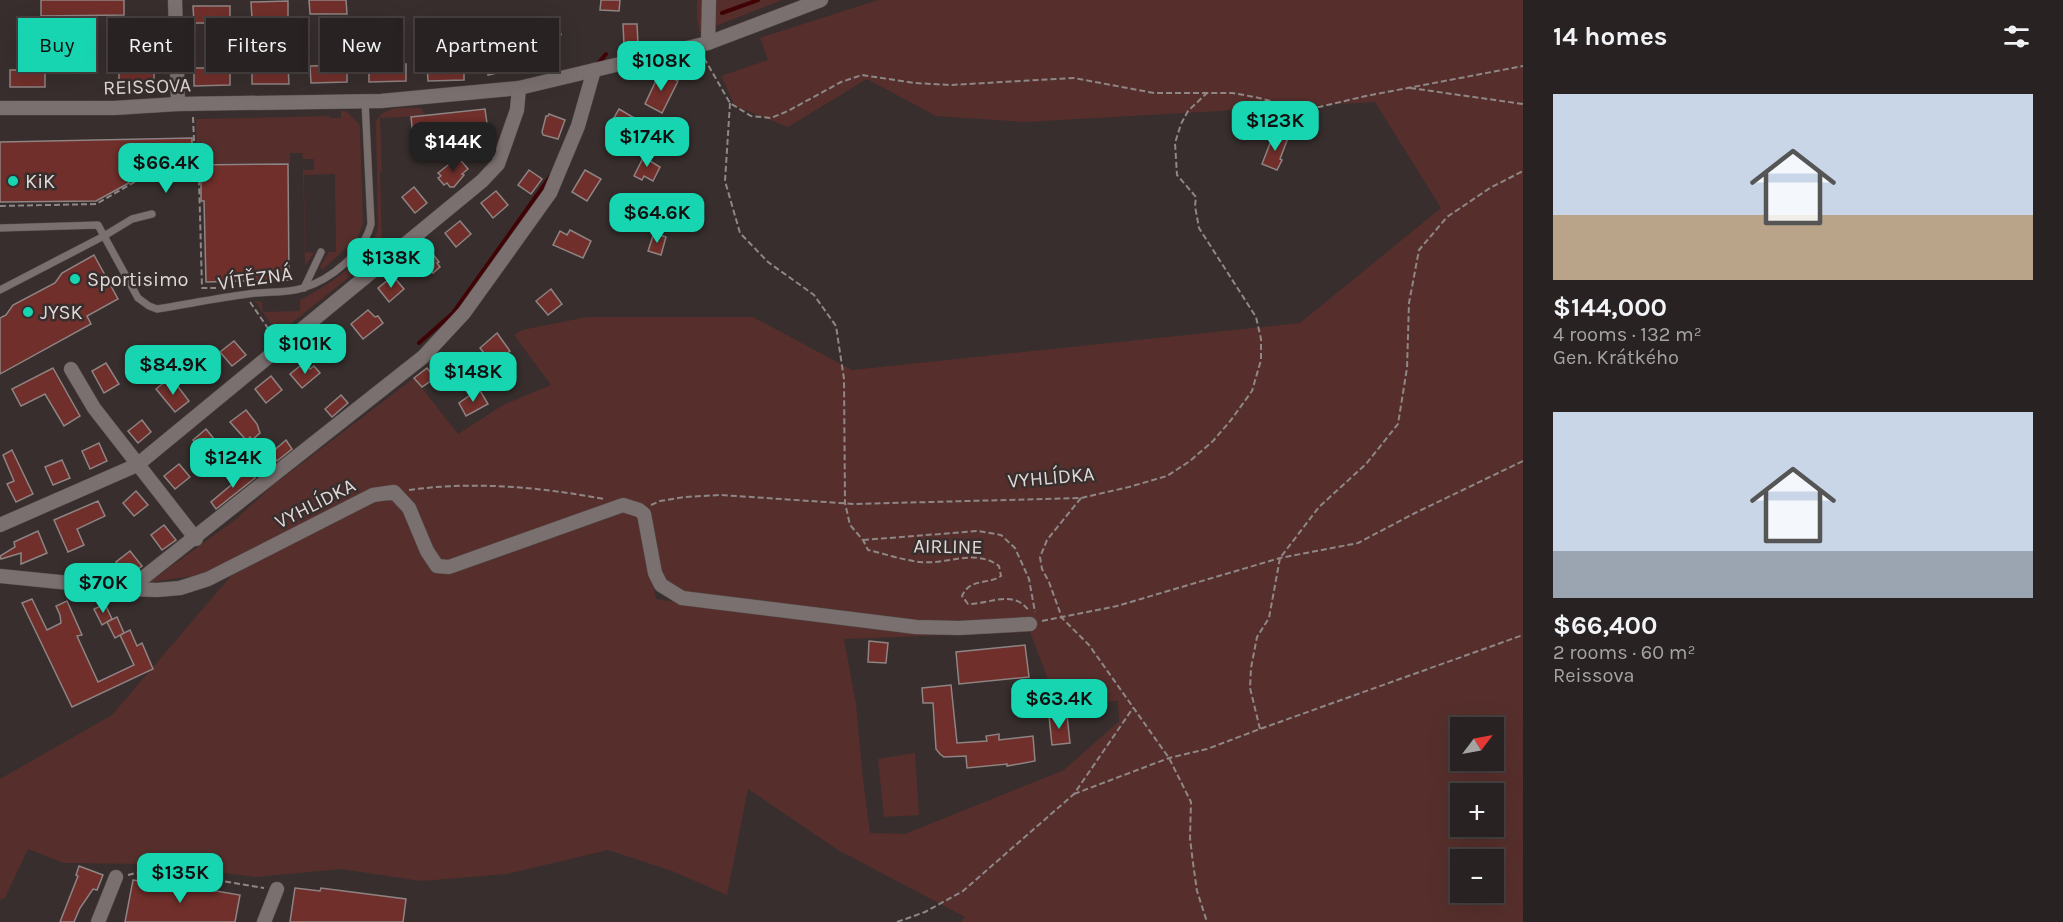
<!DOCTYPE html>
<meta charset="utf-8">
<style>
body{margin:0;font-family:Karla,sans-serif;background:#352f2f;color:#f1f3f6;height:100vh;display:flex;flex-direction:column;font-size:22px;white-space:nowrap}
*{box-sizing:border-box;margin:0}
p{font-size:20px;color:#a5a4a5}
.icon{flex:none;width:33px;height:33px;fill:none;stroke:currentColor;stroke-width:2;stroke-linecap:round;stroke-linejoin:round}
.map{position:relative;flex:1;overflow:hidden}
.panel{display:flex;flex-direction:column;background:#292222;width:540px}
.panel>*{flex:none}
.top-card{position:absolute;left:18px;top:18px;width:570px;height:54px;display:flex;gap:12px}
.needle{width:39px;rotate:58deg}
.controls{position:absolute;left:1450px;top:717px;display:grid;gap:12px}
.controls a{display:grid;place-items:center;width:54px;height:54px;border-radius:0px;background:#292222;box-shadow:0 6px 24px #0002,0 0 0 2px #453f40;font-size:30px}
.price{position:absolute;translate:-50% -51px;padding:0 14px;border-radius:12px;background:#18d5b2;color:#111;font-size:20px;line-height:39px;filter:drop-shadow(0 2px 3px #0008)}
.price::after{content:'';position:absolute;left:50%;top:36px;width:18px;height:14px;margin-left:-9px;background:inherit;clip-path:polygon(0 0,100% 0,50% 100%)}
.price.current{background:#222;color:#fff}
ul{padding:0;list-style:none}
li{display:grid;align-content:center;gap:12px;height:318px;padding:0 30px}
li span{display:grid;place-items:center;height:186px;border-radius:0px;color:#555}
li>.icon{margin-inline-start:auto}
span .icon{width:108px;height:108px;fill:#fffc;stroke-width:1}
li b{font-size:26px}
h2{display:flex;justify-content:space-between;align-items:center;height:72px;padding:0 30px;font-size:26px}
.tag{padding:0 21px;border-radius:0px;background:#292222;box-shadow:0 6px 24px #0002,0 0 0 2px #453f40;font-size:21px;line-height:54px}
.tag.current{background:#18d5b2;color:#111}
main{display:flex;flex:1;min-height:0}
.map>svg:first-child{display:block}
.green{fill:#562f2c;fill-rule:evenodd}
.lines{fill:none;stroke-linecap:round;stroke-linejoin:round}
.stream{stroke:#410205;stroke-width:4}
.building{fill:#702f2b;stroke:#8e8483;stroke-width:1.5}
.lane-casing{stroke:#544d4c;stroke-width:8}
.street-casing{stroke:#544d4c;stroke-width:15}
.path{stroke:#8e8786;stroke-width:2;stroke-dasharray:6 3;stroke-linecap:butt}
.lane{stroke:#7a706f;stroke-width:7}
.street{stroke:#7a706f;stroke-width:14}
.poi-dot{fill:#18d5b2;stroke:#372e2d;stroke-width:2}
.labels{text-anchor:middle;stroke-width:5;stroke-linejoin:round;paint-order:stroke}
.street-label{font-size:20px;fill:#ded9d8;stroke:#372e2d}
.poi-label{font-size:20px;fill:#ded9d8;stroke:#372e2d;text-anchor:start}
</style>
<main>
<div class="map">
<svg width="1523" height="922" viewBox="0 0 1523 922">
<rect width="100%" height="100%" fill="#372e2d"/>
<!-- green -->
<g class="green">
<polygon points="697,0 782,0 700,32 697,19"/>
<path d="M878 0H1523V922H961L965 917 838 850 748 789 727 895 672 871 608 850 507 874 421 881 341 869 256 877 150 864 64 863 28 849 5 898 0 900V779L112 715 236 570 150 582 236 519 272 486 414 378 458 434 503 405 551 385 514 335 522 330 587 317H753L852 370 1300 323 1441 208 1375 102 1025 122 936 116 867 79 788 127 735 106 721 76 768 60 760 38ZM644 537 670 590 754 602 784 618 656 599ZM1030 632 1057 703 1118 701 1119 721 1064 770 905 834 870 833 863 779 856 704 844 639ZM1461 728H1494V760H1461ZM1461 794H1494V826H1461ZM1461 860H1494V892H1461Z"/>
<path d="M419 108 422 109 425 116 380 118 382 172H380L382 246 384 249 278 334 255 301 262 302 263 312 300 311V300C327 286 370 259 378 228L376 122C384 105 403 108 419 108Z"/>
<polygon points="341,111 346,111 360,125 363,224 358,237 322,270 320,267 329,252 336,252 335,174 304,175 305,252 314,253 305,266 303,170 314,170 314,159 303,159 302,153 290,153 290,163 197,164 196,119 329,116 330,118 341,118"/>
<polygon points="915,753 919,815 884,817 878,759"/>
</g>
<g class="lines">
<!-- stream -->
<g class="stream">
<polyline points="722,13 758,0"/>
<polyline points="597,65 606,54"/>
<polyline points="419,343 453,313 552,174"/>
</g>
</g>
<!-- building -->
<g class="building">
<polygon points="41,0 124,0 124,15 41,16"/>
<polygon points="309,0 346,0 347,14 310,14"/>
<polygon points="601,0 620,0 619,11 600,10"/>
<polygon points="288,1 288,18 252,19 251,2"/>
<polygon points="193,6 230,6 230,23 194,23"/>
<polygon points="127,22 138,22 138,25 160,24 160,43 127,42"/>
<polygon points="623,24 637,24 638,44 624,45"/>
<polygon points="550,30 561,34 554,57 541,59 542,62 525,66 522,50 546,44"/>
<polygon points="502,53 506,71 488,75 484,57"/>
<polygon points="443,63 464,63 464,80 428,81 427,64"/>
<polygon points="406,64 406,81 369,82 369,65"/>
<polygon points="347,65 347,82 311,83 310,66"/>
<polygon points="288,66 289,84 252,84 252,67"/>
<polygon points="194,68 230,68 230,85 194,86"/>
<polygon points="154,69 154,86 119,87 119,70"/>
<rect x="10" y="70" width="35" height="17"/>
<polygon points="660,72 678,81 662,113 645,104"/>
<polygon points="485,109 489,138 414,146 411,117"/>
<polygon points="619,109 648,126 637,146 624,138 627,132 611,123"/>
<polygon points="549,114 565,120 558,139 543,135 542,132 546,116 548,116"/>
<polygon points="1274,133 1288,138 1280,159 1282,160 1277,170 1262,164"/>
<polygon points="192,138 192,165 288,164 289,280 206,282 204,201 201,201 201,177 129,178 129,183 96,201 0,202 0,142"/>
<polygon points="647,150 653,153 650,161 660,167 653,181 644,176 642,180 634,176"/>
<polygon points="458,157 468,169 462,174 464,175 454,187 450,187 447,183 444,185 438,178 441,176 438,173"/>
<polygon points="529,170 542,179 531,194 518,185"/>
<polygon points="585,170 601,179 587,201 572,192"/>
<polygon points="414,187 427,203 415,213 402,197"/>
<polygon points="496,191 508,205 493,218 481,203"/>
<polygon points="460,221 471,234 456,247 445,233"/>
<polygon points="570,230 591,241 583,258 553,245 560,231 567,235"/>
<polygon points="654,233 666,237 661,255 648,251"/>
<polygon points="428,248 439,262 437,263 440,267 433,273 430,270 424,274 413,260"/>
<polygon points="94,255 118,299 87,316 91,324 0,374 0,318 6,315 13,305 55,283 62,273"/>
<polygon points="393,276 404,289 389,302 378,288"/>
<polygon points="551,289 562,304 548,315 536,301"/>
<polygon points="368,310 375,317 378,316 383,323 363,339 351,324"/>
<polygon points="333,325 344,339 328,352 317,338"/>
<polygon points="497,333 510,351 493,364 480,348"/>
<polygon points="234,341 246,355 232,366 220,352"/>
<polygon points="305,362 310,369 314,366 320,373 302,388 290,374"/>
<polygon points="106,363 119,384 104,393 92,371"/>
<polygon points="53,368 80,416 64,426 45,394 21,406 12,389"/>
<polygon points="427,368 435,378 422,387 414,378"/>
<polygon points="271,376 282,390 266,403 255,389"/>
<polygon points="166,381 171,387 176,384 189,401 175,412 156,389"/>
<polygon points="479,389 488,404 466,416 459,403"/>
<polygon points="341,395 348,403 332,417 325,409"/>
<polygon points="246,410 257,424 260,433 252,440 250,437 247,441 230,422"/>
<polygon points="142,420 151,432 138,443 128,431"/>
<polygon points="206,429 218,444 205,455 193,440"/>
<polygon points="286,440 292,449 277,461 271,453"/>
<polygon points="99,443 107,461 90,469 82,451"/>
<polygon points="12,450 33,494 16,502 7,484 14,481 3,455"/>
<polygon points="62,460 70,478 53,485 45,467"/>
<polygon points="179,464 190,477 175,489 164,476"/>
<polygon points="249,470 255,478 216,509 211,502"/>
<polygon points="136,491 148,505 134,516 123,503"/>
<polygon points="98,501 105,516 77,529 84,545 68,552 54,520"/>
<polygon points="164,525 176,540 162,550 151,535"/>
<polygon points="38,531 47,553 21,564 21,553 1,559 0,556 15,547 14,542"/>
<polygon points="130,551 142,566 127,577 116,562"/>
<polygon points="32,599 47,630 61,623 60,615 56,606 67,601 82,635 77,636 98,682 134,665 120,635 130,630 137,646 142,643 153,669 72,707 22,603"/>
<polygon points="105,604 112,619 102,625 94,609"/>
<polygon points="117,617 124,633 115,638 107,622"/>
<polygon points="869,641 888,643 886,663 868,662"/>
<polygon points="1025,645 1029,677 959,684 956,652"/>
<polygon points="951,685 957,743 987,741 986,736 999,734 999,740 1033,736 1035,761 1007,766 1007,764 967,768 966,756 944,757 940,754 936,749 933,703 923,703 922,688"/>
<polygon points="1067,715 1070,743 1052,745 1049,716"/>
<polygon points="79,866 103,875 97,890 93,889 80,908 74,922 60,922 78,876 76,875"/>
<polygon points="133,880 157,884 158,881 240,895 235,922 125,922"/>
<polygon points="295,888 320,891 321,888 406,899 403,922 290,922"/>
</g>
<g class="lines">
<!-- lane casing -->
<g class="lane-casing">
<g id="lane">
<path d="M0 228 98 225 138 298 149 306 157 309C188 304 218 298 248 294 266 291 285 294 303 288 330 280 364 253 371 224L365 101"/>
<polyline points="304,288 321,252"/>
<polyline points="0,290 104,236 132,219 152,214"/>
</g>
</g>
<!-- street casing -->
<g class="street-casing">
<g id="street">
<polyline points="175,0 178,104"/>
<polyline points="708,43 709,0"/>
<polyline points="0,108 114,108 178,104 381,101 519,88 708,43 821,0"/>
<polyline points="71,369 94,408 196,539"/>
<polyline points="0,525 137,465 482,181 498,164 517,110 519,88"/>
<polyline points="0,576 129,589 157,590 180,588 208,579 373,495 394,492 409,508 427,551 437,566 449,567 623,505 639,510 644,514 655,573 661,585 682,598 916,627 959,628 1030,624"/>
<polyline points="129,589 423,357 464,313 550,193 578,126 594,70"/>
<polyline points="98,922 116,877"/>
<polyline points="264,922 277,889"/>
</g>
</g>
<!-- path -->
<g class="path">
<polyline points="704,58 730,103 751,116 771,118 788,111 841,82 862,75 915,83 950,85 1074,78 1154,93 1207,93"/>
<polyline points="1410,88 1523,104"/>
<path d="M730 103 725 181 740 233 768 262 814 295 836 326 844 379 845 503 850 525 863 540 868 550C885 554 903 560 920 562 947 565 975 548 999 566L1001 576C987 585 970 578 962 596L968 604C990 604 1014 589 1029 611"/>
<polyline points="193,117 195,165 199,179 202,288 216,288"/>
<polyline points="0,206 96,204 138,180 199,179"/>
<polyline points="250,302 274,337"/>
<path d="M409 490C474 481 540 487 604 499"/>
<polyline points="1081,498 1047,540 1040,557 1042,569 1049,582 1062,618 1089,645 1169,758 1191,802 1190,838 1193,863 1197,891 1207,922"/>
<polyline points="651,505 660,501 685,497 721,495 855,504 1081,498 1129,487 1167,476 1190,461 1213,441 1231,420 1252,391 1261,360 1261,339 1256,317 1199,228 1195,206 1196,197 1177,175 1175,143 1181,124 1188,111 1207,93 1232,93 1255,97 1298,108 1319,107 1366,96 1523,66"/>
<polyline points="863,540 978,531 1001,535 1015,548 1029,579 1035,612"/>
<polyline points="1042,621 1117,606 1280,558 1358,543 1415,513 1523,461"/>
<polyline points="1260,729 1250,688 1251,668 1257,637 1269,618 1280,558 1319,507 1366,464 1398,424 1407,368 1409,303 1419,250 1447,217 1490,188 1523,171"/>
<polyline points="1074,794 1169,758 1207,749 1260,729 1523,635"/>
<polyline points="128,875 150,869 264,888"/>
<polyline points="897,922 925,912 963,891 1074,794 1133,708"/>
</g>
<!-- lane -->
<use href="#lane" class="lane"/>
<!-- street -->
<use href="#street" class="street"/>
</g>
<!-- markers -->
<g class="poi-dot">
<circle cx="13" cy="181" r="6"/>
<circle cx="75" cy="279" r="6"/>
<circle cx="28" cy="312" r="6"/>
</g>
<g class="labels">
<!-- street labels -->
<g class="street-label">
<text transform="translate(147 86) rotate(-2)" y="7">REISSOVA</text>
<text transform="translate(255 278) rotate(-8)" y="7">VÍTĚZNÁ</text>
<text transform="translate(1051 477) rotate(-5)" y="7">VYHLÍDKA</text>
<text transform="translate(315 503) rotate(-27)" y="7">VYHLÍDKA</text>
<text transform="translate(948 546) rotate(1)" y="7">AIRLINE</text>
</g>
<!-- poi labels -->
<g class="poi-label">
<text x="25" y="188">KiK</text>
<text x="87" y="286">Sportisimo</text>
<text x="40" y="319">JYSK</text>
</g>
</g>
</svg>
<div class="controls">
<a><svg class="needle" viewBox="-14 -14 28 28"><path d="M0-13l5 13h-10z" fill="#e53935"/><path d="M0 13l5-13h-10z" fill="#a5a4a5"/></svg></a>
<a>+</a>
<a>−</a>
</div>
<b class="price" style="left:661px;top:92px">$108K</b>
<b class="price" style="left:1275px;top:152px">$123K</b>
<b class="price" style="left:647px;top:168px">$174K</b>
<b class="price current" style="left:453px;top:173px">$144K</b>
<b class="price" style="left:166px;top:194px">$66.4K</b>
<b class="price" style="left:657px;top:244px">$64.6K</b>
<b class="price" style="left:391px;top:289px">$138K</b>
<b class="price" style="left:305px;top:375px">$101K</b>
<b class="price" style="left:173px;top:396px">$84.9K</b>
<b class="price" style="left:473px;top:403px">$148K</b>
<b class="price" style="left:233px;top:489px">$124K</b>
<b class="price" style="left:103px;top:614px">$70K</b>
<b class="price" style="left:1059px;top:730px">$63.4K</b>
<b class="price" style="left:180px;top:904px">$135K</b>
<div class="top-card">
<a class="tag current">Buy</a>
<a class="tag">Rent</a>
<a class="tag">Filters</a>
<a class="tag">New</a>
<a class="tag">Apartment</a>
</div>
</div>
<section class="panel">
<h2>14 homes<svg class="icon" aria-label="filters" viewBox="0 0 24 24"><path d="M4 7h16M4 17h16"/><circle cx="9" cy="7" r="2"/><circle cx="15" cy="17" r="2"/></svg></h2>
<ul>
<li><span style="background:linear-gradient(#c9d6e8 65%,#b9a48a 0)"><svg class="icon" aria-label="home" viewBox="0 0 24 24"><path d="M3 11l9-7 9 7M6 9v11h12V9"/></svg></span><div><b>$144,000</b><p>4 rooms · 132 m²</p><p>Gen. Krátkého</p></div></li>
<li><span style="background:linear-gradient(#c9d6e8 75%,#9aa5b1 0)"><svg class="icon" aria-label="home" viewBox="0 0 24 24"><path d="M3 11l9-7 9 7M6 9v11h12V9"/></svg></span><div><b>$66,400</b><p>2 rooms · 60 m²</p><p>Reissova</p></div></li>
</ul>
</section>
</main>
